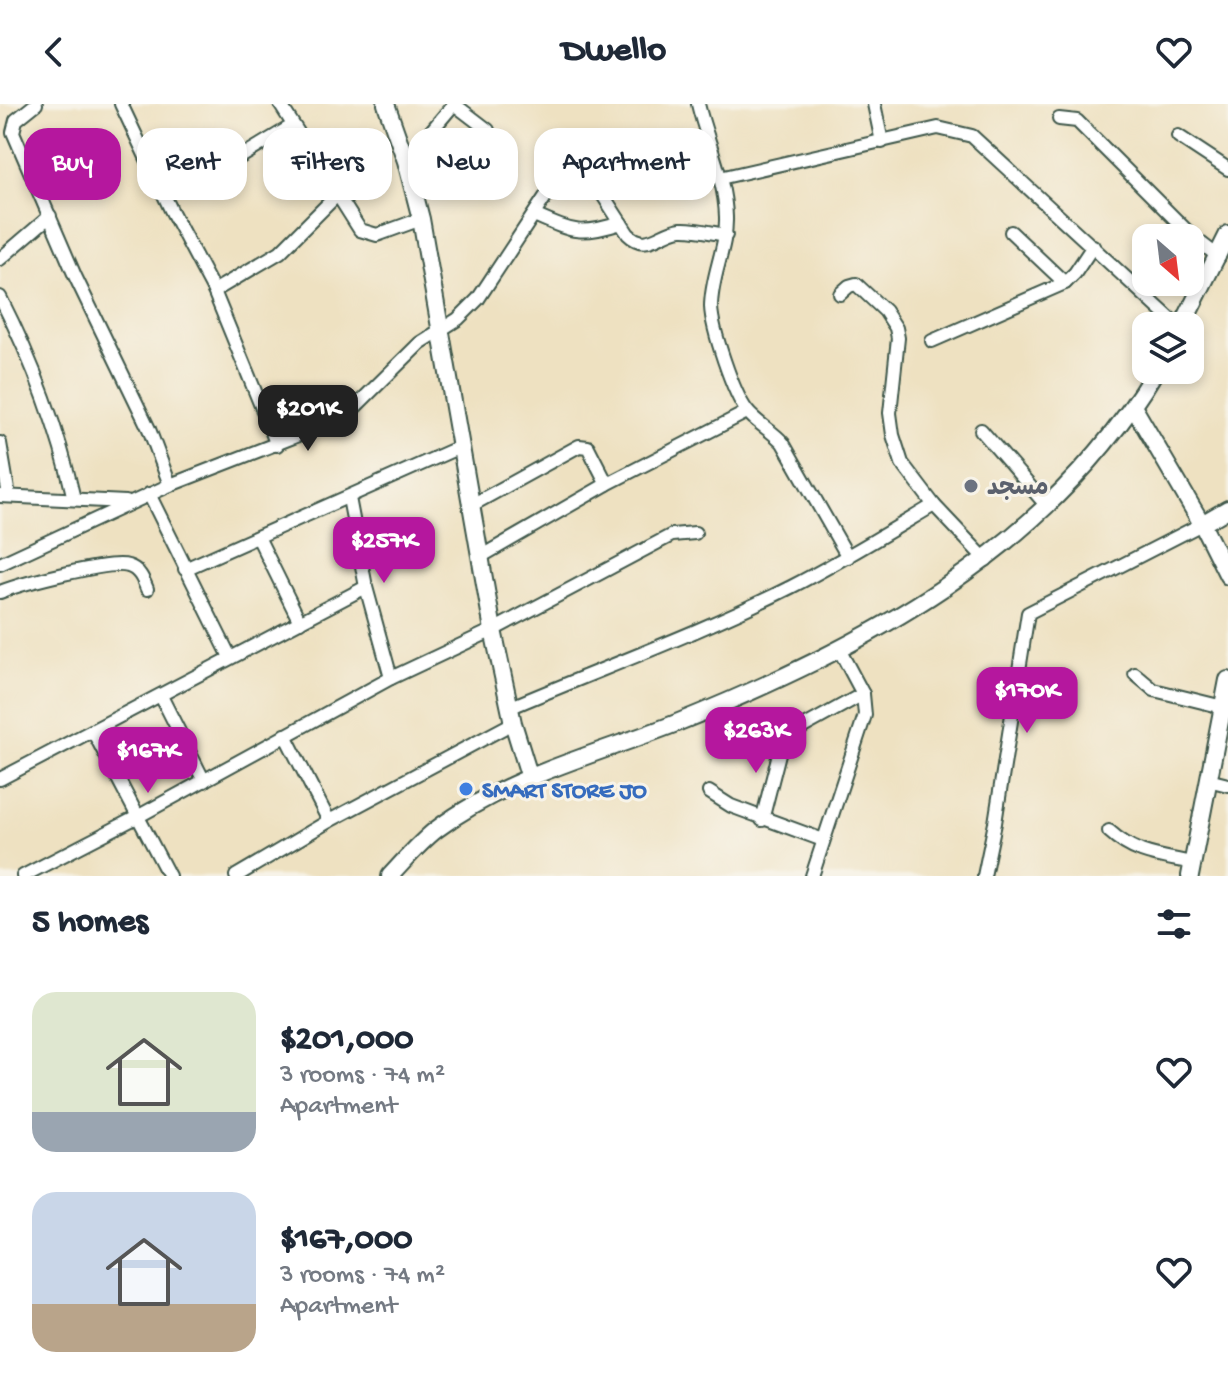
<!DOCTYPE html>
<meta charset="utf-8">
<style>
body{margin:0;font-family:"Gochi Hand","Playpen Sans Arabic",sans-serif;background:#f6f6f7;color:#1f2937;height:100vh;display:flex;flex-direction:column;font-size:30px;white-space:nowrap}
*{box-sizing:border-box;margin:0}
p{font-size:26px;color:#747a83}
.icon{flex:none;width:44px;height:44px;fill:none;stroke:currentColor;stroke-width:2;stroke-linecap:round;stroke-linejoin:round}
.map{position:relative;height:772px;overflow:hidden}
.panel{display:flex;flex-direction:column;background:#fff;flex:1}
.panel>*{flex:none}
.banner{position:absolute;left:24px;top:24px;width:800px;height:72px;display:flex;gap:16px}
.needle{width:52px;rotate:152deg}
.controls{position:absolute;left:1132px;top:120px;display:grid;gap:16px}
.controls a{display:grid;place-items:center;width:72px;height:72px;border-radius:16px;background:#fff;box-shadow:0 4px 12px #0003;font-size:40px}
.price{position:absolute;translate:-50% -68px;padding:0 18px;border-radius:16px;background:#b5179e;color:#fff;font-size:26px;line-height:52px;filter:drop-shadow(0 2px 4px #0008)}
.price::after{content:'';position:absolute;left:50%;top:48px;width:24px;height:18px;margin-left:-12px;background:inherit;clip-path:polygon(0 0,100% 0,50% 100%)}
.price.active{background:#222;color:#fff}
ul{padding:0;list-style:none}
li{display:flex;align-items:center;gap:24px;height:200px;padding:0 32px}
li span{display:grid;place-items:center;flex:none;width:224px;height:160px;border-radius:24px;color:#555}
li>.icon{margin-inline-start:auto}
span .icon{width:96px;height:96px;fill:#fffc;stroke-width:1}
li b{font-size:34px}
h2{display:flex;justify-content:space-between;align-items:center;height:96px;padding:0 32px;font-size:34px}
.pill{padding:0 28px;border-radius:24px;background:#fff;box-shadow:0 4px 12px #0003;font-size:28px;line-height:72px}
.pill.active{background:#b5179e;color:#fff}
header{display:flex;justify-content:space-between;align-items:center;height:104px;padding:0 32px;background:#fff;font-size:36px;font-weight:800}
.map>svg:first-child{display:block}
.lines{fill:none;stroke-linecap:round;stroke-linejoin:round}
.minor-casing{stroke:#3e5649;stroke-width:16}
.tertiary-casing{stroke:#3e5649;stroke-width:20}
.minor{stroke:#fff;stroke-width:12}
.tertiary{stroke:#fff;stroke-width:16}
.worship-dot{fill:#6b7280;stroke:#f7f3e8;stroke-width:3}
.shop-dot{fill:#3f7fe0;stroke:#f7f3e8;stroke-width:3}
.labels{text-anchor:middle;stroke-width:6;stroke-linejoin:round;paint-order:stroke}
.worship-label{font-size:24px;font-weight:bold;fill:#5b616d;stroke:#f7f3e8;text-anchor:start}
.shop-label{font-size:24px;font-weight:bold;fill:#366cbe;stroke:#f7f3e8;text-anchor:start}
</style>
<header><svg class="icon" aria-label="back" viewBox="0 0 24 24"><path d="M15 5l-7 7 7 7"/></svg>Dwello<svg class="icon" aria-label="heart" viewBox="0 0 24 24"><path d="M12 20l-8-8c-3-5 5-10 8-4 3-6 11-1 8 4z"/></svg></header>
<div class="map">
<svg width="1228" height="772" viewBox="0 0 1228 772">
<rect width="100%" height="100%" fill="#f7f3e8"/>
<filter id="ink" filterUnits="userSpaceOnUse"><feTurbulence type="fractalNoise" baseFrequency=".0125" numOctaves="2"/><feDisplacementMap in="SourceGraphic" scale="16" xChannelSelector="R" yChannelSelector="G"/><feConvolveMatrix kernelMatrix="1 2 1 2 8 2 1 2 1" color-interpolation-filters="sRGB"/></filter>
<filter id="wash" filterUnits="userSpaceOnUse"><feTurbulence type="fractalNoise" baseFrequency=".006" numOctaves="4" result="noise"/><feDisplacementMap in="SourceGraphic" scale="32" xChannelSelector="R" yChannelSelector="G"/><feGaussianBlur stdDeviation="1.8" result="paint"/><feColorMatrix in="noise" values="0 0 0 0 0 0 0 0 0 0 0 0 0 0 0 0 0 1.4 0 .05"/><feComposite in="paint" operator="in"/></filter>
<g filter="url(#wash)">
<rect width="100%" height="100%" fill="#eee1c1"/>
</g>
<g filter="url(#ink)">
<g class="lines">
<!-- minor casing -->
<g class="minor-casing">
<g id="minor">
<polyline points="36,0 16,16 13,28 75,172 149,325 170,381"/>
<polyline points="121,0 171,106 214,187 277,341"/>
<polyline points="280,0 360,126 377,131 421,115"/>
<polyline points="454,0 488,26"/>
<path d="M698 0C707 38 725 74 726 113 727 144 711 172 711 203 712 225 733 289 747 307 756 319 773 327 783 339L848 453"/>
<polyline points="874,0 882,38"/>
<polyline points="1059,15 1077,17 1193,133 1219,153"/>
<polyline points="1178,32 1228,65"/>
<polyline points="406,57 454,0"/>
<polyline points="229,60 292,22"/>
<polyline points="720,74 938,24 972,32 1178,222"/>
<polyline points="668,76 712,49"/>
<path d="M597 82 628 130C647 149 661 127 681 125 695 124 712 129 726 131"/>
<path d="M534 111C573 128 580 132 621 119"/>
<polyline points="1011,128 1065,179"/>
<polyline points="0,155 50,112"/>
<polyline points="214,187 280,148 337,91"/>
<polyline points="840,190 849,182 856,180 885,207 896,224 898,234 890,309 893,331 902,359 934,401 986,456"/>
<path d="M0 193C33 258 58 324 74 395"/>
<polyline points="932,237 1065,179 1075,169 1093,142"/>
<polyline points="981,326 1047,402"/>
<polyline points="0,339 9,392"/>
<polyline points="149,390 230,553"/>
<polyline points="0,392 126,398"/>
<polyline points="349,394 366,483 391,574"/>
<polyline points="470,402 579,342 588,343 607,380"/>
<polyline points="258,433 300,518"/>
<polyline points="480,453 607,380 747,308"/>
<polyline points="0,460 170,381 345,313 420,239 458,215 478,195 559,72"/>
<polyline points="185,465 462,342"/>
<path d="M0 488C20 480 110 456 128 462 139 465 143 475 147 485"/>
<polyline points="1135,570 1154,586 1223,603"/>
<polyline points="161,592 204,677"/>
<path d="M509 604C603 564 700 529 791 483 840 458 887 429 934 401"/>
<polyline points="93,627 169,772"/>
<polyline points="285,631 329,717"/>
<polyline points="765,644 863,590"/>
<polyline points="0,675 366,483"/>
<polyline points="1208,676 1228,681"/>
<polyline points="709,688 731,702 823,736"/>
<polyline points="762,716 783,634"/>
<path d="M1109 727C1135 751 1159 752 1193 759"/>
<polyline points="23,772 139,712 391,574 493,526 672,431 695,429"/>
<polyline points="236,772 329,717 513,619"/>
<polyline points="812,772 865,611 863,590 840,547"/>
<polyline points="984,772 995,719 1028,509 1202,420"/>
</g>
</g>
<!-- tertiary casing -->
<g class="tertiary-casing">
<g id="tertiary">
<polyline points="386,0 406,57 421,115 493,526 513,619 530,674"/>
<polyline points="1182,222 1228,130"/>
<polyline points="1134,304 1202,420 1228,472"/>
<polyline points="1202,420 1228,405"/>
<path d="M390 772C405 756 420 738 437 725 506 673 595 651 674 620 864 543 1047 448 1156 266"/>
<polyline points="1190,772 1228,576"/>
</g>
</g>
<!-- minor -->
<use href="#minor" class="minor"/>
<!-- tertiary -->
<use href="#tertiary" class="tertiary"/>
</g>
</g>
<!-- markers -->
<circle class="worship-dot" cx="971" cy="382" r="8"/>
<circle class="shop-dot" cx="466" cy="685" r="8"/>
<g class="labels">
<!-- worship labels -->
<g class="worship-label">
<text x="987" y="390">مسجد</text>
</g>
<!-- shop labels -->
<g class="shop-label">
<text x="482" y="693">SMART STORE JO</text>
</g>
</g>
</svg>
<div class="controls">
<a><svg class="needle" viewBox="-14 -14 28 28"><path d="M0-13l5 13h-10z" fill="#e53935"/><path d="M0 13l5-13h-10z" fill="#747a83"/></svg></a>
<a><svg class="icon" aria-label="layers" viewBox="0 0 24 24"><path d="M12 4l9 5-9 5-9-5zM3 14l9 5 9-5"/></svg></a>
</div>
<b class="price active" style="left:308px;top:349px">$201K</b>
<b class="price" style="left:384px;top:481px">$257K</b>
<b class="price" style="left:1027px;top:631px">$170K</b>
<b class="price" style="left:756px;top:671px">$263K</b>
<b class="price" style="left:148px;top:691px">$167K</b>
<div class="banner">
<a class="pill active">Buy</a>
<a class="pill">Rent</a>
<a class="pill">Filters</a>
<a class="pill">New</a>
<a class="pill">Apartment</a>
</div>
</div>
<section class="panel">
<h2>5 homes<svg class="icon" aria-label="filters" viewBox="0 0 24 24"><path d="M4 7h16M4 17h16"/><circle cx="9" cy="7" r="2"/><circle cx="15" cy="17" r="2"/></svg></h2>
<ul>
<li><span style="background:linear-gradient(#dfe7d0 75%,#9aa5b1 0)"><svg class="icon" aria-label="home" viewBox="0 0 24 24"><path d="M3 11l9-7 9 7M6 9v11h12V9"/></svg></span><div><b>$201,000</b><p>3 rooms · 74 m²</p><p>Apartment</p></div><svg class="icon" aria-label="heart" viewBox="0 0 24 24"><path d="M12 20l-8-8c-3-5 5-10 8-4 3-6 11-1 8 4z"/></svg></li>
<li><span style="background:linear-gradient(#c9d6e8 70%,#b9a48a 0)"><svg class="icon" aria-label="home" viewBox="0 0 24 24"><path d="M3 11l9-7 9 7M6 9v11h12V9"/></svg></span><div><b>$167,000</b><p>3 rooms · 74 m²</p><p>Apartment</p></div><svg class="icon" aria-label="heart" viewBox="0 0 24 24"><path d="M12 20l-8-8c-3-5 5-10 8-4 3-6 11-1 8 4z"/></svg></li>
</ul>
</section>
